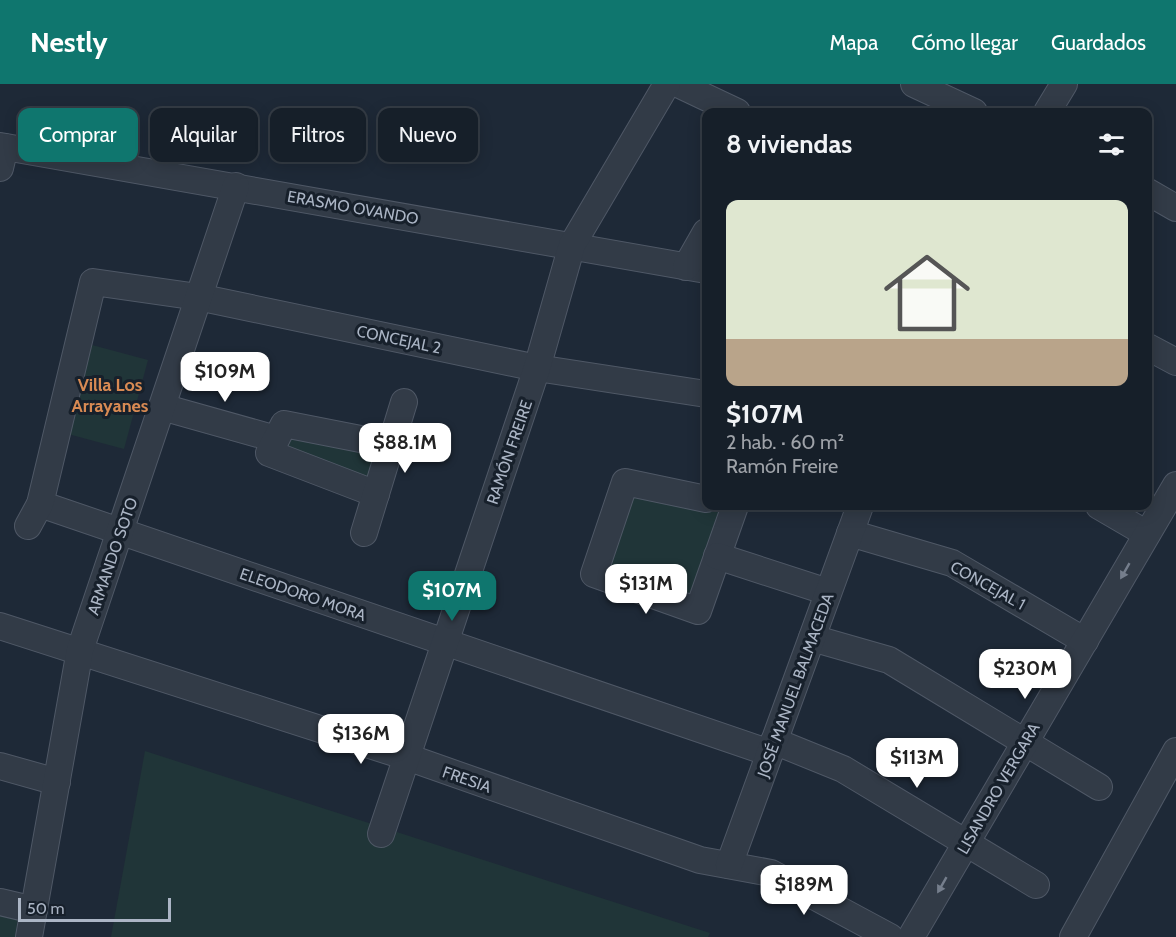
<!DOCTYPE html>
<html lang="es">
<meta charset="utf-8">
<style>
body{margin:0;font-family:Cabin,sans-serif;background:#232c35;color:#f1f3f6;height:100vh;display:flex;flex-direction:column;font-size:22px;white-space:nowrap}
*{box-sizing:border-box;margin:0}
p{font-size:20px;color:#9ea2a8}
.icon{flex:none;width:33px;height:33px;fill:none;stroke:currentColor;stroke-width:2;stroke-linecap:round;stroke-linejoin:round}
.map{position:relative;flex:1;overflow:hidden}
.details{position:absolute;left:702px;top:24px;width:450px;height:402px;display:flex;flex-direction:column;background:#161f29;border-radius:12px;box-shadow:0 3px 15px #0003,0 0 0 2px #353d46}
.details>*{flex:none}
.banner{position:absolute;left:18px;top:24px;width:570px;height:54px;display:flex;gap:12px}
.scale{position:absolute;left:18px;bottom:15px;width:153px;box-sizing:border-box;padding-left:6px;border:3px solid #abb5c5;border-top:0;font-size:16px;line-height:21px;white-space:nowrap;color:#abb5c5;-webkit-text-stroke:4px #17202b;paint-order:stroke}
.price{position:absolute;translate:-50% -51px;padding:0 14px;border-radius:12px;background:#fff;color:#222;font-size:20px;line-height:39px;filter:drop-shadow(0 2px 3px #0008)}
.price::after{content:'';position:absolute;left:50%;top:36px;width:18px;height:14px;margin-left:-9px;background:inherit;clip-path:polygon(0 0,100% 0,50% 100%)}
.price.on{background:#0f766e;color:#fff}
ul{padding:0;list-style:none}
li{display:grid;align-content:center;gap:12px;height:318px;padding:0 24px}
li span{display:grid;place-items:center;height:186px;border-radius:12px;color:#555}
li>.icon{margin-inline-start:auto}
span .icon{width:108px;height:108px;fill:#fffc;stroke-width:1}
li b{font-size:26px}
h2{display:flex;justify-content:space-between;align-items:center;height:72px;padding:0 24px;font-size:26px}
.chip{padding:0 21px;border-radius:12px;background:#161f29;box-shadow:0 3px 15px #0003,0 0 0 2px #353d46;font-size:21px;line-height:54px}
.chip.on{background:#0f766e;color:#fff}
header{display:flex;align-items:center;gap:36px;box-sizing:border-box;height:84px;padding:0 30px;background:#0f766e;color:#fff}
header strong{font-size:28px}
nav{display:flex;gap:33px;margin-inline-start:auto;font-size:21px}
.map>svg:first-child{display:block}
.green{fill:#203538}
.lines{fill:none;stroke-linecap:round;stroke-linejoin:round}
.minor-casing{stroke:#4f5866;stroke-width:28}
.minor{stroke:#323b47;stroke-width:26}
.oneway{fill:#757e8c}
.labels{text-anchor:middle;stroke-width:6;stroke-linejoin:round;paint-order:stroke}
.street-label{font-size:16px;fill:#abb5c5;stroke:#17202b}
.neighbourhood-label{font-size:18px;font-weight:bold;fill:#d88a53;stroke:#17202b}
</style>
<header>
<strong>Nestly</strong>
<nav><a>Mapa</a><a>Cómo llegar</a><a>Guardados</a></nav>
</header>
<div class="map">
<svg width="1176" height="853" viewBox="0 0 1176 853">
<rect width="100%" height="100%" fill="#1e2937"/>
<!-- green -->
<g class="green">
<polygon points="92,261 148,276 124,365 68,350"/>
<polygon points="284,341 390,362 376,410 270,369"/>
<polygon points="626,400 706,422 734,422 697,525 595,489"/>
<polygon points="145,667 710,849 708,853 111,853"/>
<polygon points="0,824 19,828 15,853 0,853"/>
</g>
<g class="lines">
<!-- minor casing -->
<g class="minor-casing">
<g id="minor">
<polyline points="678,0 737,28"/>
<polyline points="914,0 974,28"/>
<polyline points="1047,28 1064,0"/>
<polyline points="0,62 706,186"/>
<polyline points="0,84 5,63"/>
<polyline points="1148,108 1176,124"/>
<polyline points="686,183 706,148"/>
<polyline points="1148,263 1176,278"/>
<polyline points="162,323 276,355"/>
<polyline points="376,410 269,369 284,340 391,361"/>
<polyline points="706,415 625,398 594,490 698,527 735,422"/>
<polyline points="40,420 770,669"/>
<polyline points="1099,422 1147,450"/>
<polyline points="28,442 40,420 93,198 198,213 537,284 706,310"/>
<polyline points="364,449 404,318"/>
<polyline points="850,449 952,479 1085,557"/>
<polyline points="717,472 828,508"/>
<polyline points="0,542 407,673 700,776 771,789 890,853"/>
<polyline points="812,554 889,576 1099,703"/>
<polyline points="774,657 843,685 1036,801"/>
<polyline points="0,682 57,698"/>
<polyline points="381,750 537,284 572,161 667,0"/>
<polyline points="729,781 860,422"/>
<polyline points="0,818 34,826"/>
<polyline points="29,853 80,566 236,102"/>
<polyline points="911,853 1176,401"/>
<polyline points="1073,853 1176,667"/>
</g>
</g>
<!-- minor -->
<use href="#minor" class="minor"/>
</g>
<!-- one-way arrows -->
<defs><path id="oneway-solid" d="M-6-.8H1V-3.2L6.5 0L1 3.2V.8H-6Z" transform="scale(1.5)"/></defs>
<g class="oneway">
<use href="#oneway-solid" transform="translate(1125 487) rotate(120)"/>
<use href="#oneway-solid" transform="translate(942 801) rotate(120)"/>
</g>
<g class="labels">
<!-- street labels -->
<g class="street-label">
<text transform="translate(353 123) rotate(10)" y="6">ERASMO OVANDO</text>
<text transform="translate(399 255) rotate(12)" y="6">CONCEJAL 2</text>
<text transform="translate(509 368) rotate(-71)" y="6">RAMÓN FREIRE</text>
<text transform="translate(112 472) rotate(-71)" y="6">ARMANDO SOTO</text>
<text transform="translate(988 501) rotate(29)" y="6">CONCEJAL 1</text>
<text transform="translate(303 510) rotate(19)" y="6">ELEODORO MORA</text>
<text transform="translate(795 601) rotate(-70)" y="6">JOSÉ MANUEL BALMACEDA</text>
<text transform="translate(467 695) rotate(19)" y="6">FRESIA</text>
<text transform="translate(998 704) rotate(-60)" y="6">LISANDRO VERGARA</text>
</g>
<!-- neighbourhood labels -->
<g class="neighbourhood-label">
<text x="110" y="307">Villa Los<tspan x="110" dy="21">Arrayanes</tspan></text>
</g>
</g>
</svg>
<div class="scale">50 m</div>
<b class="price" style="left:225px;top:319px">$109M</b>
<b class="price" style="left:405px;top:390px">$88.1M</b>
<b class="price" style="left:646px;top:531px">$131M</b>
<b class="price on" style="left:452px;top:538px">$107M</b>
<b class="price" style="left:1025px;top:616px">$230M</b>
<b class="price" style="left:361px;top:681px">$136M</b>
<b class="price" style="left:917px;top:705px">$113M</b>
<b class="price" style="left:804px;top:832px">$189M</b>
<div class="banner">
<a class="chip on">Comprar</a>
<a class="chip">Alquilar</a>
<a class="chip">Filtros</a>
<a class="chip">Nuevo</a>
</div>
<section class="details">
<h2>8 viviendas<svg class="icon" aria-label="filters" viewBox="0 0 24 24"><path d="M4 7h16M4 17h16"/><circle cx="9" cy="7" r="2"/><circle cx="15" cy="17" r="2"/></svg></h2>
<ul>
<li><span style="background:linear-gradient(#dfe7d0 75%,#b9a48a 0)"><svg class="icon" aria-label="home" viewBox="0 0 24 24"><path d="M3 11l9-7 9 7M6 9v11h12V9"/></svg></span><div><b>$107M</b><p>2 hab. · 60 m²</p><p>Ramón Freire</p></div></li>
</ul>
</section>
</div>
